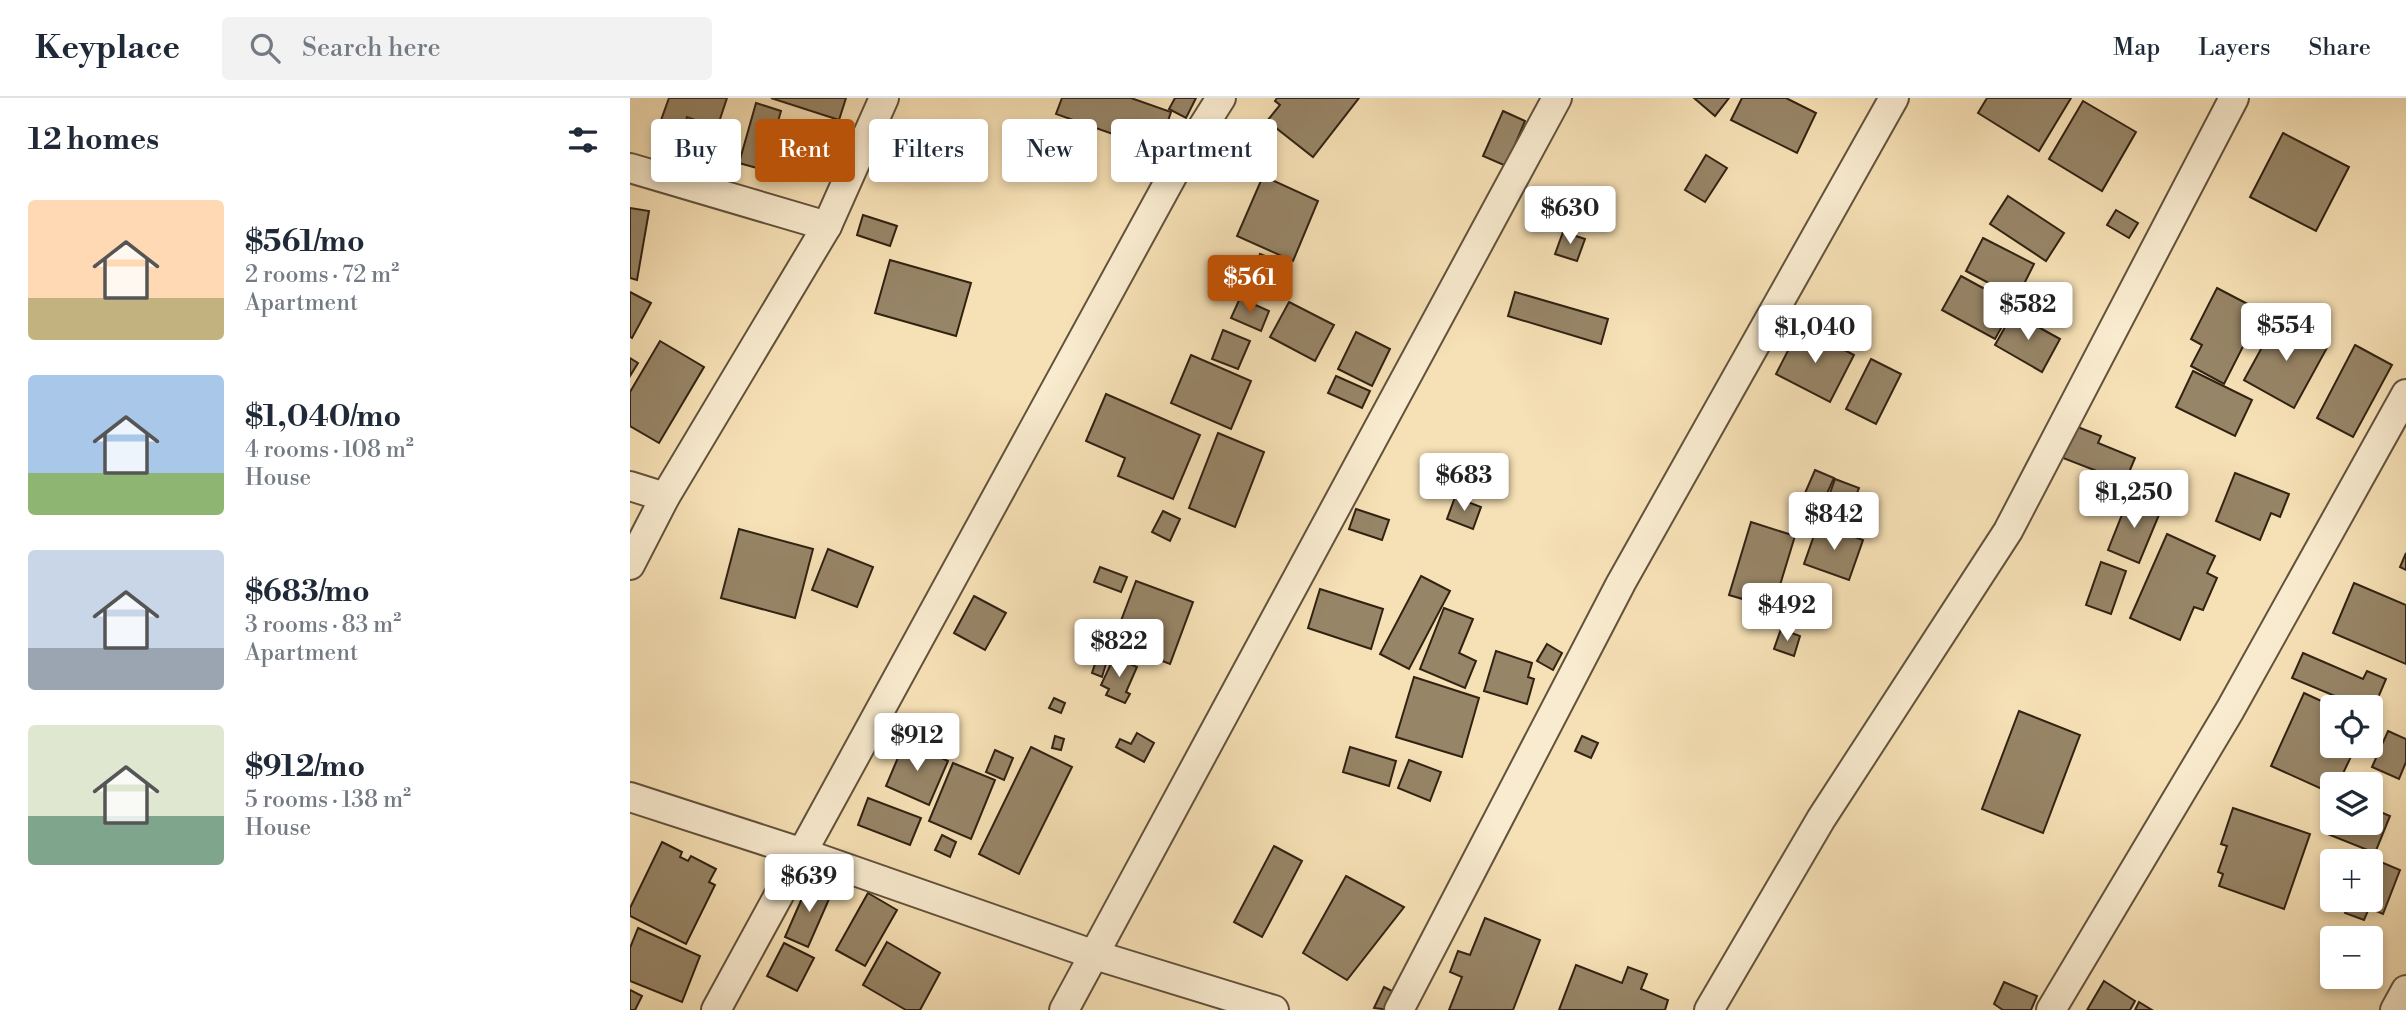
<!DOCTYPE html>
<meta charset="utf-8">
<style>
body{margin:0;font-family:"Libre Bodoni",serif;background:#f2f2f3;color:#1f2937;height:100vh;display:flex;flex-direction:column;font-size:26px;white-space:nowrap}
*{box-sizing:border-box;margin:0}
p{font-size:23px;color:#747a83}
.icon{flex:none;width:38px;height:38px;fill:none;stroke:currentColor;stroke-width:2;stroke-linecap:round;stroke-linejoin:round}
.map{position:relative;flex:1;overflow:hidden}
.side{display:flex;flex-direction:column;background:#fff;width:630px}
.side>*{flex:none}
.guide{position:absolute;left:21px;top:21px;width:665px;height:63px;display:flex;gap:14px}
.buttons{position:absolute;left:1690px;top:597px;display:grid;gap:14px}
.buttons a{display:grid;place-items:center;width:63px;height:63px;border-radius:7px;background:#fff;box-shadow:0 4px 10px #0003;font-size:35px}
.price{position:absolute;translate:-50% -60px;padding:0 16px;border-radius:7px;background:#fff;color:#222;font-size:23px;line-height:46px;filter:drop-shadow(0 2px 4px #0008)}
.price::after{content:'';position:absolute;left:50%;top:42px;width:21px;height:16px;margin-left:-10px;background:inherit;clip-path:polygon(0 0,100% 0,50% 100%)}
.price.selected{background:#b45309;color:#fff}
ul{padding:0;list-style:none}
li{display:flex;align-items:center;gap:21px;height:175px;padding:0 28px}
li span{display:grid;place-items:center;flex:none;width:196px;height:140px;border-radius:7px;color:#555}
li>.icon{margin-inline-start:auto}
span .icon{width:84px;height:84px;fill:#fffc;stroke-width:1}
li b{font-size:30px}
h2{display:flex;justify-content:space-between;align-items:center;height:84px;padding:0 28px;font-size:30px}
.tag{padding:0 24px;border-radius:7px;background:#fff;box-shadow:0 4px 10px #0003;font-size:24px;line-height:63px}
.tag.selected{background:#b45309;color:#fff}
header{display:flex;align-items:center;gap:42px;box-sizing:border-box;height:98px;padding:0 35px;background:#fff;border-bottom:2px solid #e0e1e3}
header strong{font-size:33px}
nav{display:flex;gap:38px;margin-inline-start:auto;font-size:24px}
.search{width:490px;height:63px;background:#f2f2f3;display:flex;align-items:center;gap:18px;box-sizing:border-box;padding:0 24px;border-radius:7px;color:#747a83;font-size:26px}
main{display:flex;flex:1;min-height:0}
.map>svg:first-child{display:block}
.building{fill:#978567;stroke:#312213;stroke-width:2}
.lines{fill:none;stroke-linecap:round;stroke-linejoin:round}
.street-casing{stroke:#62523c;stroke-width:32}
.street{stroke:#f9ebcf;stroke-width:28}
</style>
<header>
<strong>Keyplace</strong>
<div class="search"><svg class="icon" aria-label="search" viewBox="0 0 24 24"><circle cx="10" cy="10" r="6"/><path d="M15 15l6 6"/></svg>Search here</div>
<nav><a>Map</a><a>Layers</a><a>Share</a></nav>
</header>
<main>
<section class="side">
<h2>12 homes<svg class="icon" aria-label="filters" viewBox="0 0 24 24"><path d="M4 7h16M4 17h16"/><circle cx="9" cy="7" r="2"/><circle cx="15" cy="17" r="2"/></svg></h2>
<ul>
<li><span style="background:linear-gradient(#ffd9b3 70%,#c2b280 0)"><svg class="icon" aria-label="home" viewBox="0 0 24 24"><path d="M3 11l9-7 9 7M6 9v11h12V9"/></svg></span><div><b>$561/mo</b><p>2 rooms · 72 m²</p><p>Apartment</p></div></li>
<li><span style="background:linear-gradient(#a9c7e8 70%,#8fb573 0)"><svg class="icon" aria-label="home" viewBox="0 0 24 24"><path d="M3 11l9-7 9 7M6 9v11h12V9"/></svg></span><div><b>$1,040/mo</b><p>4 rooms · 108 m²</p><p>House</p></div></li>
<li><span style="background:linear-gradient(#c9d6e8 70%,#9aa5b1 0)"><svg class="icon" aria-label="home" viewBox="0 0 24 24"><path d="M3 11l9-7 9 7M6 9v11h12V9"/></svg></span><div><b>$683/mo</b><p>3 rooms · 83 m²</p><p>Apartment</p></div></li>
<li><span style="background:linear-gradient(#dfe7d0 65%,#7fa58c 0)"><svg class="icon" aria-label="home" viewBox="0 0 24 24"><path d="M3 11l9-7 9 7M6 9v11h12V9"/></svg></span><div><b>$912/mo</b><p>5 rooms · 138 m²</p><p>House</p></div></li>
</ul>
</section>
<div class="map">
<svg width="1776" height="912" viewBox="0 0 1776 912">
<rect width="100%" height="100%" fill="#f6e0b5"/>
<filter id="stains"><feTurbulence type="fractalNoise" baseFrequency=".00286" numOctaves="4"/><feColorMatrix values="0 0 0 0 .2 0 0 0 0 .09 0 0 0 0 .02 0 0 0 .5 -.17"/></filter>
<radialGradient id="worn" r=".72"><stop offset=".6" stop-color="#630" stop-opacity="0"/><stop offset="1" stop-color="#630" stop-opacity=".3"/></radialGradient>
<!-- building -->
<g class="building">
<polygon points="39,0 97,0 87,30 57,19 53,33 30,25"/>
<polygon points="141,0 216,0 209,22"/>
<polygon points="432,0 501,0 541,14 528,52 426,16"/>
<polygon points="545,0 566,0 556,20 539,11"/>
<polygon points="647,0 729,0 683,59 637,23 650,7 645,3"/>
<polygon points="1064,0 1099,0 1085,18"/>
<polygon points="1112,0 1156,0 1186,15 1167,55 1101,22"/>
<polygon points="1357,0 1441,0 1409,53 1348,15"/>
<polygon points="1453,3 1506,34 1472,93 1419,61"/>
<polygon points="126,5 151,13 134,72 109,65"/>
<polygon points="873,13 895,23 876,68 853,58"/>
<polygon points="1653,35 1719,69 1686,133 1620,99"/>
<polygon points="1076,57 1097,70 1075,104 1055,92"/>
<polygon points="633,78 688,103 663,163 607,138"/>
<polygon points="1378,98 1434,135 1416,163 1360,126"/>
<polygon points="0,110 19,113 7,182 0,180"/>
<polygon points="1486,112 1508,125 1499,140 1477,127"/>
<polygon points="233,117 267,128 260,148 227,137"/>
<polygon points="933,134 955,141 947,163 925,156"/>
<polygon points="1353,140 1404,166 1387,200 1336,173"/>
<polygon points="630,156 656,166 645,197 619,187"/>
<polygon points="260,162 341,185 326,238 245,215"/>
<polygon points="1331,178 1384,207 1365,241 1312,212"/>
<polygon points="1587,190 1631,213 1594,286 1561,268 1572,247 1561,241"/>
<polygon points="0,194 21,205 2,240 0,239"/>
<polygon points="885,194 978,221 971,246 878,218"/>
<polygon points="610,200 639,213 631,233 601,220"/>
<polygon points="659,204 704,227 685,263 640,239"/>
<polygon points="1383,215 1430,241 1412,274 1365,247"/>
<polygon points="1648,220 1698,248 1664,310 1614,282"/>
<polygon points="1170,229 1224,257 1200,304 1146,276"/>
<polygon points="593,232 620,243 608,271 582,261"/>
<polygon points="726,234 760,251 742,288 708,271"/>
<polygon points="30,243 74,269 29,345 0,328 0,294"/>
<polygon points="1725,247 1762,267 1723,339 1687,320"/>
<polygon points="561,257 621,283 601,331 541,305"/>
<polygon points="0,260 8,265 0,278"/>
<polygon points="1241,261 1271,276 1246,326 1216,311"/>
<polygon points="1563,273 1622,302 1605,338 1546,309"/>
<polygon points="706,278 740,293 732,310 698,295"/>
<polygon points="476,296 570,337 543,401 488,378 495,360 456,343"/>
<polygon points="1445,328 1471,338 1468,345 1505,360 1495,384 1433,360"/>
<polygon points="588,335 634,354 605,429 559,410"/>
<polygon points="1185,372 1204,380 1190,411 1172,402"/>
<polygon points="1605,375 1659,396 1650,419 1641,415 1630,442 1586,423"/>
<polygon points="1205,381 1229,390 1217,421 1194,412"/>
<polygon points="825,399 851,409 843,431 817,421"/>
<polygon points="1499,399 1531,412 1509,465 1478,452"/>
<polygon points="726,411 759,422 752,442 719,431"/>
<polygon points="533,413 550,421 540,443 522,434"/>
<polygon points="1121,424 1165,438 1143,510 1099,497"/>
<polygon points="1188,426 1233,442 1219,482 1174,466"/>
<polygon points="109,431 183,451 165,520 91,500"/>
<polygon points="1537,436 1585,458 1577,475 1587,480 1573,512 1564,509 1550,542 1500,520"/>
<polygon points="198,451 243,469 227,509 182,492"/>
<polygon points="1776,455 1776,472 1770,469"/>
<polygon points="1471,464 1496,473 1481,516 1456,507"/>
<polygon points="470,469 497,479 491,494 464,484"/>
<polygon points="791,478 820,493 779,571 750,556"/>
<polygon points="506,483 563,504 540,566 483,544"/>
<polygon points="1724,485 1776,507 1776,566 1703,535"/>
<polygon points="690,491 753,511 741,551 678,530"/>
<polygon points="344,498 376,515 355,552 324,535"/>
<polygon points="814,510 843,521 829,555 846,563 835,590 790,571"/>
<polygon points="1151,531 1170,538 1164,558 1144,551"/>
<polygon points="917,546 932,555 923,572 907,563"/>
<polygon points="866,553 902,565 898,579 904,581 897,606 854,593"/>
<polygon points="1673,555 1733,581 1737,573 1756,581 1742,614 1741,609 1731,609 1662,580"/>
<polygon points="484,559 507,569 496,594 500,596 495,605 476,597 479,591 471,587"/>
<polygon points="466,563 476,566 472,579 462,575"/>
<polygon points="784,579 849,600 832,659 766,639"/>
<polygon points="1674,595 1704,609 1703,648 1726,648 1708,686 1703,686 1703,696 1641,668"/>
<polygon points="424,600 435,605 431,615 419,610"/>
<polygon points="1389,613 1450,637 1413,735 1352,711"/>
<polygon points="1758,633 1776,641 1776,664 1769,681 1742,669"/>
<polygon points="507,635 524,645 514,664 486,649 490,641 501,646"/>
<polygon points="425,638 434,641 431,652 422,650"/>
<polygon points="952,638 968,645 961,660 945,653"/>
<polygon points="275,643 318,663 299,707 256,688"/>
<polygon points="401,649 442,669 389,776 349,756"/>
<polygon points="720,649 766,663 759,688 713,674"/>
<polygon points="365,652 383,660 374,682 356,674"/>
<polygon points="779,662 811,674 800,703 768,690"/>
<polygon points="323,665 365,682 341,741 299,723"/>
<polygon points="238,700 291,720 280,747 228,727"/>
<polygon points="1603,710 1680,736 1654,811 1589,788 1593,776 1588,774 1597,748 1591,746"/>
<polygon points="1741,710 1760,718 1745,755 1695,735 1703,715 1703,724 1741,724"/>
<polygon points="312,737 326,744 320,759 305,752"/>
<polygon points="32,744 52,754 50,759 58,763 61,758 86,771 79,784 85,787 56,846 0,818 0,810"/>
<polygon points="644,748 672,763 632,839 604,824"/>
<polygon points="1727,754 1770,772 1753,816 1739,810 1734,822 1715,815 1720,802 1718,802 1741,802 1741,763 1724,763"/>
<polygon points="716,778 774,809 717,882 673,855"/>
<polygon points="180,782 203,792 178,849 155,839"/>
<polygon points="238,795 267,812 235,868 206,852"/>
<polygon points="855,820 910,842 883,912 819,912 832,879 820,874 828,853 840,857"/>
<polygon points="8,830 70,858 52,904 0,883 0,850"/>
<polygon points="257,844 310,875 290,912 276,912 233,887"/>
<polygon points="154,845 184,860 167,893 137,878"/>
<polygon points="946,867 992,885 998,869 1017,876 1011,891 1038,902 1035,912 929,912"/>
<polygon points="1474,883 1505,903 1500,912 1457,912"/>
<polygon points="1374,884 1407,898 1401,912 1373,912 1364,906"/>
<polygon points="754,889 768,896 761,912 744,910"/>
<polygon points="0,892 12,898 5,912 0,912"/>
<polygon points="1509,904 1522,912 1505,912"/>
</g>
<g class="lines">
<!-- street casing -->
<g class="street-casing">
<g id="street">
<polyline points="0,70 197,128"/>
<polyline points="0,388 35,399"/>
<polyline points="0,467 35,399 197,128 254,0"/>
<polyline points="0,699 173,755 465,857 644,912"/>
<polyline points="86,912 546,71 591,0"/>
<polyline points="434,912 927,0"/>
<polyline points="769,912 991,485 1264,0"/>
<polyline points="1079,912 1191,721 1378,433 1604,0"/>
<polyline points="1421,912 1600,612 1776,296"/>
<polyline points="1765,912 1776,892"/>
</g>
</g>
<!-- street -->
<use href="#street" class="street"/>
</g>
<rect width="100%" height="100%" filter="url(#stains)"/>
<rect width="100%" height="100%" fill="url(#worn)"/>
</svg>
<div class="buttons">
<a><svg class="icon" aria-label="locate" viewBox="0 0 24 24"><circle cx="12" cy="12" r="6"/><path d="M12 2v4M12 18v4M2 12h4M18 12h4"/></svg></a>
<a><svg class="icon" aria-label="layers" viewBox="0 0 24 24"><path d="M12 4l9 5-9 5-9-5zM3 14l9 5 9-5"/></svg></a>
<a>+</a>
<a>−</a>
</div>
<b class="price" style="left:940px;top:148px">$630</b>
<b class="price selected" style="left:620px;top:217px">$561</b>
<b class="price" style="left:1398px;top:244px">$582</b>
<b class="price" style="left:1656px;top:265px">$554</b>
<b class="price" style="left:1185px;top:267px">$1,040</b>
<b class="price" style="left:834px;top:415px">$683</b>
<b class="price" style="left:1504px;top:432px">$1,250</b>
<b class="price" style="left:1204px;top:454px">$842</b>
<b class="price" style="left:1157px;top:545px">$492</b>
<b class="price" style="left:489px;top:581px">$822</b>
<b class="price" style="left:287px;top:675px">$912</b>
<b class="price" style="left:179px;top:816px">$639</b>
<div class="guide">
<a class="tag">Buy</a>
<a class="tag selected">Rent</a>
<a class="tag">Filters</a>
<a class="tag">New</a>
<a class="tag">Apartment</a>
</div>
</div>
</main>
